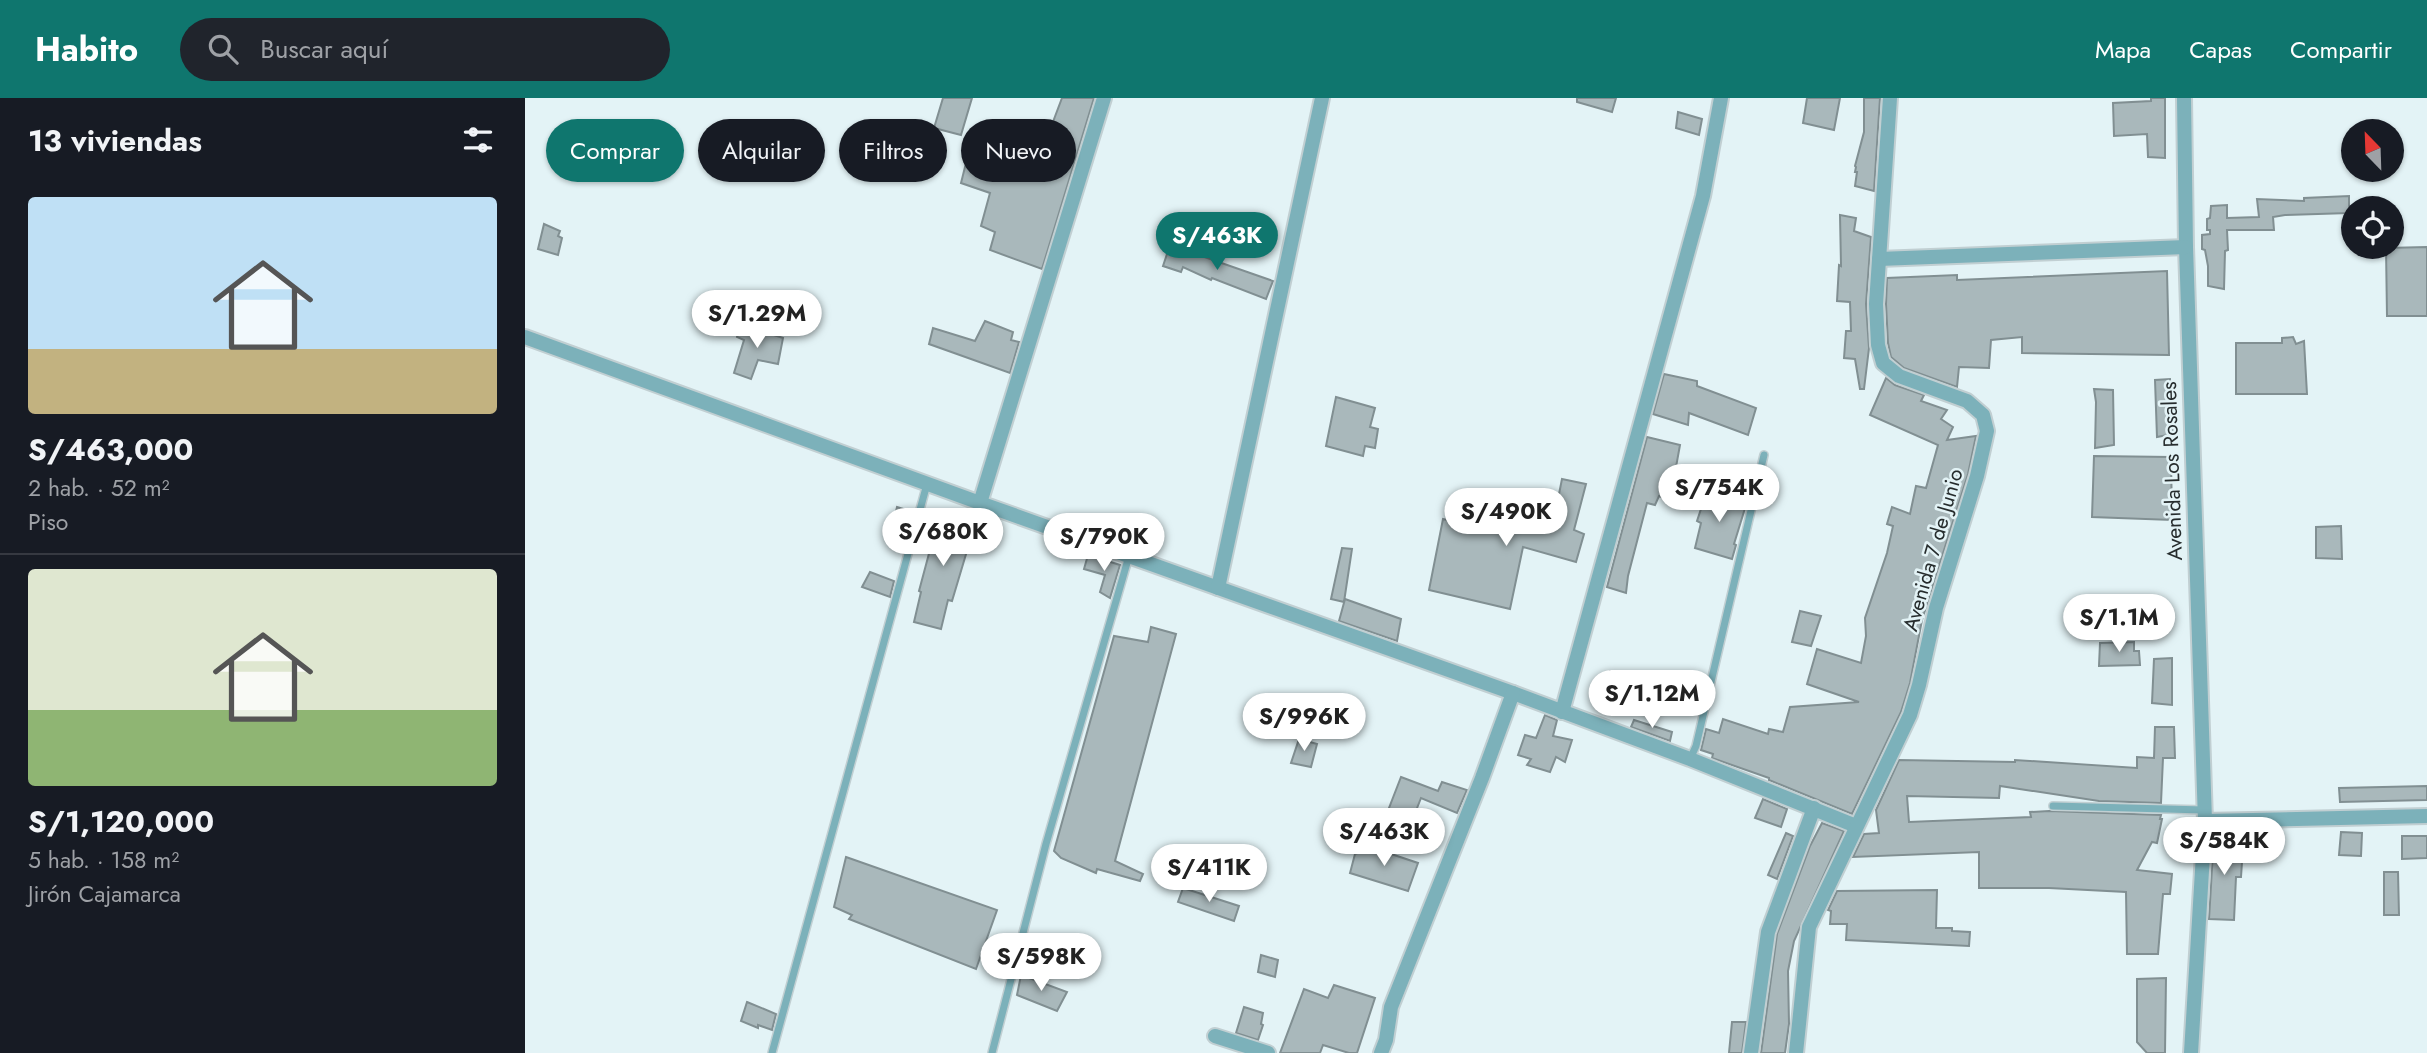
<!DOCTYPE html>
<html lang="es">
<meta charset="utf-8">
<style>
body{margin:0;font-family:Jost,sans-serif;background:#20242c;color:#f1f3f6;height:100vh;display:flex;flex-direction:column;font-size:26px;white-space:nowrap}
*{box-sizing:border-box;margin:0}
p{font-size:23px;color:#9ea1a6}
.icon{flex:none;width:38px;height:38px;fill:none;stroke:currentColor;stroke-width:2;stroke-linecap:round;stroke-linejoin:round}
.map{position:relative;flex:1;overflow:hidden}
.details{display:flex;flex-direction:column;background:#171b24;width:525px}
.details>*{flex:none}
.banner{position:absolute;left:21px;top:21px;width:665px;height:63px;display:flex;gap:14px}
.needle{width:46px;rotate:337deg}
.tools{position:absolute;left:1816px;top:21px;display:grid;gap:14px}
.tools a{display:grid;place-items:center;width:63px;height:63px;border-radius:50%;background:#171b24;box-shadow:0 2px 5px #0004;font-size:35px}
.price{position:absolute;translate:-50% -60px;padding:0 16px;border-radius:24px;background:#fff;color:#222;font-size:23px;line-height:46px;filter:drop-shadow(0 2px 4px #0008)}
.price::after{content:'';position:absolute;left:50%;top:42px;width:21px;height:16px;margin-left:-10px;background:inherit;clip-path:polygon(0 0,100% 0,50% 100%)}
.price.current{background:#0f766e;color:#fff}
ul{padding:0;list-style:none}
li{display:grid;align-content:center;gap:14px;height:371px;padding:0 28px}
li+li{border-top:2px solid #363941}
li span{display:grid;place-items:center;height:217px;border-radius:7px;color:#555}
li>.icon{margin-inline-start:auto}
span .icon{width:126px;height:126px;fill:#fffc;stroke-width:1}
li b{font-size:30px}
h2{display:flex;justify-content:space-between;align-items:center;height:84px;padding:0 28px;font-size:30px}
.tag{padding:0 24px;border-radius:32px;background:#171b24;box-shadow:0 2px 5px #0004;font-size:24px;line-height:63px}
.tag.current{background:#0f766e;color:#fff}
header{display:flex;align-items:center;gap:42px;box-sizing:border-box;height:98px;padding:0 35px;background:#0f766e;color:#fff}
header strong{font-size:33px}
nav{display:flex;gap:38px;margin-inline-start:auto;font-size:24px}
.search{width:490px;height:63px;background:#20242c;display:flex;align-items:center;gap:18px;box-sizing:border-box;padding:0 24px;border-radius:38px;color:#9ea1a6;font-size:26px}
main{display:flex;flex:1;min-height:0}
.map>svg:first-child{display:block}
.building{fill:#a9b8bb;stroke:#818f92;stroke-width:2}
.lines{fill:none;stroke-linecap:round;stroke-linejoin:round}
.service-casing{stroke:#c1cfd2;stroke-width:10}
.minor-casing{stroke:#c1cfd2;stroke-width:18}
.service{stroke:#7cb1ba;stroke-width:7}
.minor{stroke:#7cb1ba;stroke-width:14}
.labels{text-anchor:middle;stroke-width:5;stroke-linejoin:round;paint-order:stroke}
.street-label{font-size:21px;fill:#262c2d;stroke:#e3f3f6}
</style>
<header>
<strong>Habito</strong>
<div class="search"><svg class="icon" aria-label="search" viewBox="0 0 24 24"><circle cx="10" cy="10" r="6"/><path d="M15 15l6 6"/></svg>Buscar aquí</div>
<nav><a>Mapa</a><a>Capas</a><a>Compartir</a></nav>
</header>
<main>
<section class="details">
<h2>13 viviendas<svg class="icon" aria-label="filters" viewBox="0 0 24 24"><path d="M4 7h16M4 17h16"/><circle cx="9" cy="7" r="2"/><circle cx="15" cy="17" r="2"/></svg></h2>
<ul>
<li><span style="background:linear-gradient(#bfe0f5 70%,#c2b280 0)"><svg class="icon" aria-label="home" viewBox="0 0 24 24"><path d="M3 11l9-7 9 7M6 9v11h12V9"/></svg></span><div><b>S/463,000</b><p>2 hab. · 52 m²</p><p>Piso</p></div></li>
<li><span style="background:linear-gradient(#dfe7d0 65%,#8fb573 0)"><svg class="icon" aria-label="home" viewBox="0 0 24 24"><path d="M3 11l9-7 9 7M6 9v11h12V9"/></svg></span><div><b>S/1,120,000</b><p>5 hab. · 158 m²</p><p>Jirón Cajamarca</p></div></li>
</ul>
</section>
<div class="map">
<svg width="1902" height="955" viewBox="0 0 1902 955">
<rect width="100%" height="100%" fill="#e3f3f6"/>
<!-- building -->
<g class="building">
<polygon points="418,0 447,0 436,37 409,30"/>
<polygon points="537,0 569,0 517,171 465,152 470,134 456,128 465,95 436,85 441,65 461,69 460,73 487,80 500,38 520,45"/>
<polygon points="1052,0 1091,0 1087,14 1052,4"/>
<polygon points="1282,0 1315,0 1309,32 1278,25"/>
<polygon points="1339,0 1355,0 1349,93 1330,88 1332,74 1330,74 1331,69 1330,68 1339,34"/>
<polygon points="1626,0 1640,0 1640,60 1623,59 1622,36 1589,38 1588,5 1626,3"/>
<polygon points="1153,14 1177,21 1174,37 1151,30"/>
<polygon points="40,48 67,52 62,70 39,70"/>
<polygon points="1824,98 1824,115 1760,117 1748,119 1749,132 1702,132 1703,152 1700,153 1699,191 1683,188 1683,168 1680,152 1677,151 1677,137 1685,136 1685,132 1682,132 1682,121 1685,120 1686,108 1702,107 1702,120 1734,119 1732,101 1779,103 1779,100"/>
<polygon points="1315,117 1331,120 1329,133 1346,139 1341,206 1344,250 1339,291 1335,291 1330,261 1319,260 1321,233 1326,233 1325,204 1312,203 1314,167 1316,168"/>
<polygon points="19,126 35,133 33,138 37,140 33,157 13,151"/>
<polygon points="645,147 748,183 741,201 687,180 686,182 658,169 656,174 638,168"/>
<polygon points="1902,149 1902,218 1862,218 1861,150"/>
<polygon points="1642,173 1644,257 1497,255 1497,239 1466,242 1464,270 1434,269 1432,289 1379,270 1366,259 1363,245 1361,206 1362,180 1432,177 1432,182"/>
<polygon points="460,223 488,234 486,242 494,244 485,275 404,246 408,230 450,243"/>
<polygon points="215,226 258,240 253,266 233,262 226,281 209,275 219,242 212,239"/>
<polygon points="1768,239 1771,246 1779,243 1782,296 1711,296 1711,245 1757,245 1757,240"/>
<polygon points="1139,276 1172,283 1172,288 1231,310 1223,337 1164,315 1163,327 1128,316"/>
<polygon points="1361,280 1370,287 1399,297 1396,303 1422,312 1416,321 1428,329 1422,342 1451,338 1443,376 1397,522 1385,585 1376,614 1327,716 1244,682 1244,680 1187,660 1188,656 1176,652 1181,631 1194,635 1198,621 1243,636 1244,631 1258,634 1265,609 1334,604 1282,586 1292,551 1336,565 1341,538 1340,520 1362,455 1368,428 1362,426 1367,409 1385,416 1391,388 1401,390 1413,347 1345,317"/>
<polygon points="1645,281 1648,336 1632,339 1630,282"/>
<polygon points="1569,291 1588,292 1589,347 1570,350 1571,304"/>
<polygon points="811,299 850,310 845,329 853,331 850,350 840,348 838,358 801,348"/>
<polygon points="1122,339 1155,347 1145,402 1134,398 1130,407 1122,405 1103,478 1101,495 1082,489"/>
<polygon points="1569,358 1646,359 1647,422 1567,419"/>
<polygon points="1037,381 1061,386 1049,432 1059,436 1051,464 998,449 985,511 904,492 918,421 966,433 966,429 984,431 992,399 1032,406"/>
<polygon points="1183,390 1200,395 1199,400 1221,407 1209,446 1211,447 1207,461 1170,450 1176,425 1172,423"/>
<polygon points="372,409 388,414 380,443 365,440"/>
<polygon points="420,413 450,426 427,503 423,502 416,531 389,524 396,494 394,493 414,418"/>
<polygon points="1816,428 1817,461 1791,460 1791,429"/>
<polygon points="817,450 827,451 819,504 806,501"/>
<polygon points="563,457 595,467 585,500 575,494 580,477 559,471"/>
<polygon points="345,474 369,483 365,499 337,489"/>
<polygon points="820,501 876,521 872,543 814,523"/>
<polygon points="1275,513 1296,518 1286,548 1267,544"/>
<polygon points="626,529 651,536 590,763 618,776 615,783 572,771 571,775 536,760 529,753 589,538 623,544"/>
<polygon points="1609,544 1609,553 1614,553 1615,567 1574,568 1575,545"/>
<polygon points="1647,560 1647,607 1627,605 1629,561"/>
<polygon points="1085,573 1098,574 1091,603 1078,597"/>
<polygon points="1020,617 1032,622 1028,638 1047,642 1040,664 1031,659 1025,674 1002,667 1006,661 993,657 1000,637 1011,640"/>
<polygon points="1109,622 1147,634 1145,643 1106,629"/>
<polygon points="1630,629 1649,629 1650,660 1638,660 1636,705 1574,703 1475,688 1474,700 1382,698 1384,724 1506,719 1505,714 1524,713 1636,717 1635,721 1637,721 1632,745 1627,744 1612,772 1647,776 1645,796 1638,796 1633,856 1602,856 1601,794 1524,790 1454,790 1454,754 1328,759 1339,736 1354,735 1351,712 1374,662 1490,664 1490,662 1612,670 1612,659 1629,660"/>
<polygon points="774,641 792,646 786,669 766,665"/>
<polygon points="876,679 913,693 917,684 942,692 932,715 896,700 883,733 859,723"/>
<polygon points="1902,688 1902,702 1815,704 1814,690"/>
<polygon points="1238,701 1262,711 1256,729 1230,720"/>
<polygon points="1297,725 1319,733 1269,843 1263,873 1264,926 1260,955 1236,955 1252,836 1285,748"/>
<polygon points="1816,734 1837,735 1836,758 1814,757"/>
<polygon points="1261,735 1268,738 1252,781 1243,777"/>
<polygon points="1689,737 1714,737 1713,764 1717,764 1716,779 1711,779 1709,822 1684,821"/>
<polygon points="1877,738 1902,738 1902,760 1877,761"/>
<polygon points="842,748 893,765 883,793 825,775 830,756 840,752"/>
<polygon points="321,759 472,812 451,871 324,821 327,817 309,809"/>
<polygon points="1859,774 1873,774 1874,817 1859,817"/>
<polygon points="658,790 714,808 709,823 653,804"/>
<polygon points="1412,792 1411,830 1427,830 1427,833 1445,834 1444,848 1321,842 1322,826 1305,826 1306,813 1303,812 1312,793"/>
<polygon points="736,857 753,862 750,879 733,874"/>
<polygon points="496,877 542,894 532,913 492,897"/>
<polygon points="1641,880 1640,955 1622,955 1612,944 1612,881"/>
<polygon points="809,887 850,900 832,955 824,955 798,947 795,955 755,955 779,891 803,900"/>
<polygon points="222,904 251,916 247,932 233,927 233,930 216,923"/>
<polygon points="719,909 738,915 736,926 738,927 733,942 711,935"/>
<polygon points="1207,924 1221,924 1217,955 1204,955"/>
</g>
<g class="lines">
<!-- service casing -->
<g class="service-casing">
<g id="service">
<polyline points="1165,661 1171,648 1239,357"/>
<polyline points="1528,708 1679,712"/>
<polyline points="247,955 402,386"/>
<polyline points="467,955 521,746 604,458"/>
</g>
</g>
<!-- minor casing -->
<g class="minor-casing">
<g id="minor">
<polyline points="1659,0 1661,149 1680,723 1666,955"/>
<polyline points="1354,161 1661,149"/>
<polyline points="0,239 455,405 988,595 1165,661 1331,728"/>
<polyline points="455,405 579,0"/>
<polyline points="693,490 797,0"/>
<polyline points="1037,614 1178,98 1196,0"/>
<polyline points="1680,723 1902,718"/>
<polyline points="690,938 743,955"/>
<polyline points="856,955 861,942 866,909 957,680 988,595"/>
<polyline points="1226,955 1243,834 1289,710"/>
<polyline points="1271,955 1284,829 1385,617 1394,587 1411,510 1452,378 1462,333 1458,317 1442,303 1374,278 1358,265 1353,247 1351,206 1365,0"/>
</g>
</g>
<!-- service -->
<use href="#service" class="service"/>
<!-- minor -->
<use href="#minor" class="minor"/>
</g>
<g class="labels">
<!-- street labels -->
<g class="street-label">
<text transform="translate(1647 373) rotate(-92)" y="7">Avenida Los Rosales</text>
<text transform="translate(1408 452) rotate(-74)" y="7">Avenida 7 de Junio</text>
</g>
</g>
</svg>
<div class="tools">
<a><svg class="needle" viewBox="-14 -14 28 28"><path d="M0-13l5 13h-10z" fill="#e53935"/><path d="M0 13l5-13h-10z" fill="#9ea1a6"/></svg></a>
<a><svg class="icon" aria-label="locate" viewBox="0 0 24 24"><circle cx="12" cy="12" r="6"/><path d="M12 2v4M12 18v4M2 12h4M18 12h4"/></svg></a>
</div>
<b class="price current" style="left:692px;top:174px">S/463K</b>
<b class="price" style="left:232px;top:252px">S/1.29M</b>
<b class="price" style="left:1194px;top:426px">S/754K</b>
<b class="price" style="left:981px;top:450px">S/490K</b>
<b class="price" style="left:418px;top:470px">S/680K</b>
<b class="price" style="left:579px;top:475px">S/790K</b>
<b class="price" style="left:1594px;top:556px">S/1.1M</b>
<b class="price" style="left:1127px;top:632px">S/1.12M</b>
<b class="price" style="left:779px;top:655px">S/996K</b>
<b class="price" style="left:859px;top:770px">S/463K</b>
<b class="price" style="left:1699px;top:779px">S/584K</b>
<b class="price" style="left:684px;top:806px">S/411K</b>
<b class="price" style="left:516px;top:895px">S/598K</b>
<div class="banner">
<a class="tag current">Comprar</a>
<a class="tag">Alquilar</a>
<a class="tag">Filtros</a>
<a class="tag">Nuevo</a>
</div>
</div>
</main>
